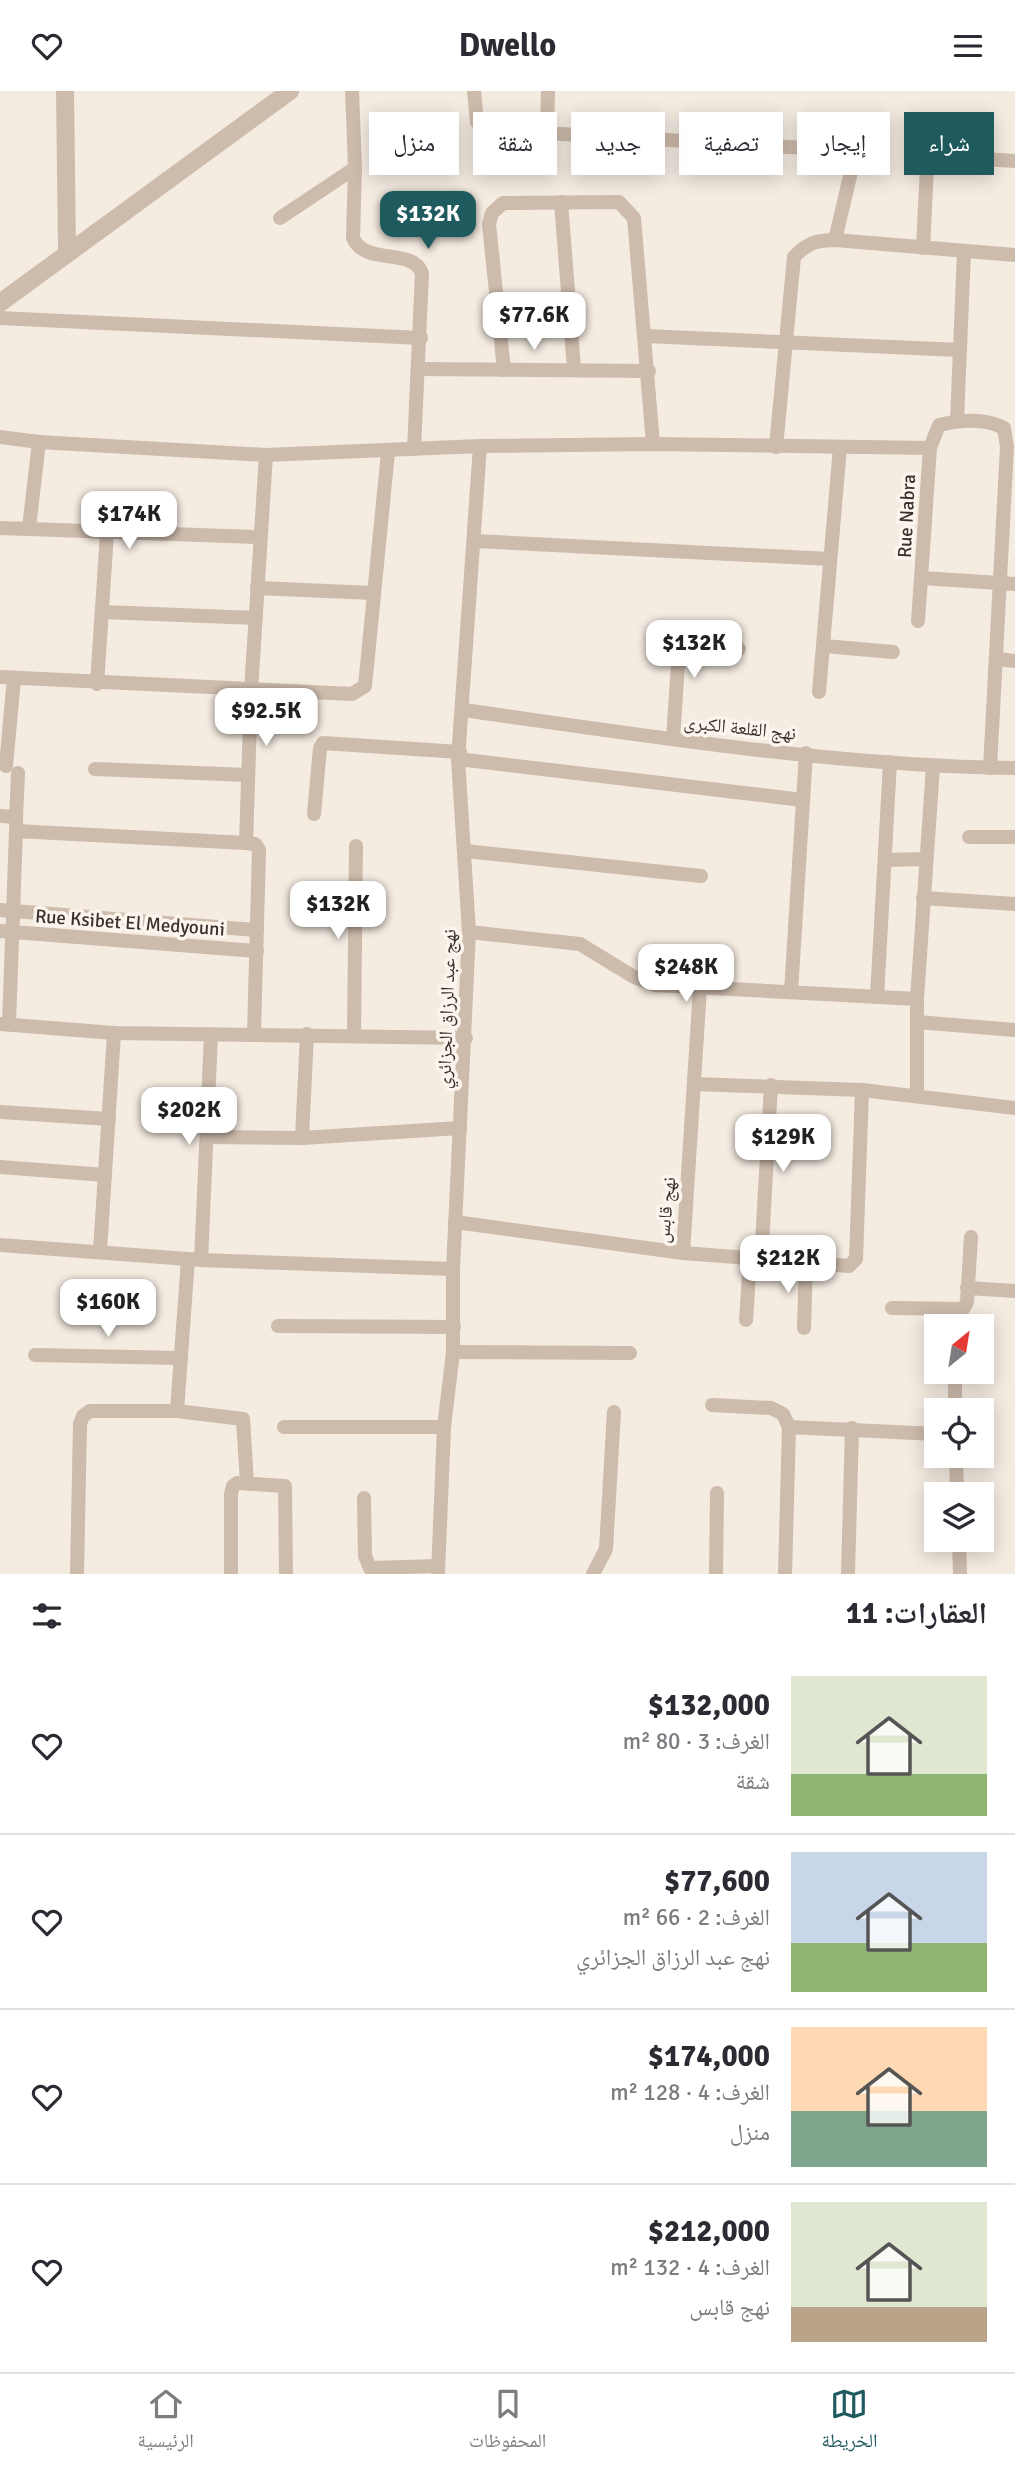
<!DOCTYPE html>
<html lang="ar">
<meta charset="utf-8">
<style>
body{margin:0;font-family:Signika,"Noto Naskh Arabic",sans-serif;background:#f2f2f3;color:#2b2b33;direction:rtl;height:100vh;display:flex;flex-direction:column;font-size:26px;white-space:nowrap}
*{box-sizing:border-box;margin:0}
p{font-size:23px;color:#7c7c81}
.icon{flex:none;width:38px;height:38px;fill:none;stroke:currentColor;stroke-width:2;stroke-linecap:round;stroke-linejoin:round}
.map{position:relative;height:1483px;overflow:hidden;direction:ltr}
.side{display:flex;flex-direction:column;background:#fff;flex:1}
.side>*{flex:none}
.top-card{position:absolute;left:21px;top:21px;width:973px;height:63px;direction:rtl;display:flex;gap:14px}
.needle{width:46px;rotate:30deg}
.fabs{position:absolute;left:924px;top:1223px;display:grid;gap:14px}
.fabs a{display:grid;place-items:center;width:70px;height:70px;border-radius:0px;background:#fff;box-shadow:0 4px 18px #0003;font-size:35px}
.price{position:absolute;translate:-50% -60px;padding:0 16px;border-radius:14px;background:#fff;color:#222;font-size:23px;line-height:46px;filter:drop-shadow(0 2px 4px #0008)}
.price::after{content:'';position:absolute;left:50%;top:42px;width:21px;height:16px;margin-left:-10px;background:inherit;clip-path:polygon(0 0,100% 0,50% 100%)}
.price.on{background:#1f5a5e;color:#fff}
ul{padding:0;list-style:none}
li{display:flex;align-items:center;gap:21px;height:175px;padding:0 28px}
li+li{border-top:2px solid #e1e1e2}
li span{display:grid;place-items:center;flex:none;width:196px;height:140px;border-radius:0px;color:#555}
li>.icon{margin-inline-start:auto}
span .icon{width:84px;height:84px;fill:#fffc;stroke-width:1}
li b{font-size:30px}
h2{display:flex;justify-content:space-between;align-items:center;height:84px;padding:0 28px;font-size:30px}
.tag{padding:0 24px;border-radius:0px;background:#fff;box-shadow:0 4px 18px #0003;font-size:24px;line-height:63px}
.tag.on{background:#1f5a5e;color:#fff}
header{display:flex;justify-content:space-between;align-items:center;height:91px;padding:0 28px;background:#fff;font-size:32px;font-weight:700}
.tab-bar{display:flex;justify-content:space-around;align-items:center;height:98px;border-top:2px solid #e1e1e2;background:#fff;font-size:19px;color:#7c7c81}
.tab-bar a{display:grid;justify-items:center;gap:4px}
.tab-bar .on{color:#1f5a5e}
.map>svg:first-child{display:block}
.lines{fill:none;stroke-linecap:round;stroke-linejoin:round}
.minor{stroke:#cdbbac;stroke-width:14}
.tertiary{stroke:#cdbbac;stroke-width:18}
.labels{text-anchor:middle;stroke-width:7;stroke-linejoin:round;paint-order:stroke}
.street-label{font-size:19px;fill:#3b302b;stroke:#fbf5ee}
</style>
<header><svg class="icon" aria-label="menu" viewBox="0 0 24 24"><path d="M4 6h16M4 12h16M4 18h16"/></svg>Dwello<svg class="icon" aria-label="heart" viewBox="0 0 24 24"><path d="M12 20l-8-8c-3-5 5-10 8-4 3-6 11-1 8 4z"/></svg></header>
<div class="map">
<svg width="1015" height="1483" viewBox="0 0 1015 1483">
<rect width="100%" height="100%" fill="#f4ebe1"/>
<g class="lines">
<!-- minor -->
<g class="minor">
<path d="M352 0 355 77 353 147C365 175 412 156 422 182L414 358"/>
<polyline points="474,0 477,31 490,39 841,59 851,81 835,149"/>
<polyline points="547,42 548,0"/>
<polyline points="982,68 1015,70"/>
<polyline points="561,111 574,278"/>
<polyline points="280,127 355,77"/>
<polyline points="923,157 929,33"/>
<polyline points="0,227 421,247"/>
<polyline points="646,245 959,259"/>
<polyline points="419,278 649,280"/>
<polyline points="504,279 489,133 492,122 503,112 619,111 634,127 653,353"/>
<polyline points="957,330 964,161"/>
<polyline points="0,346 39,351 266,364 480,355 653,353 930,357"/>
<path d="M776 356 794 166C807 152 817 149 835 149L1015 164"/>
<polyline points="0,437 259,446"/>
<polyline points="29,437 39,351"/>
<polyline points="475,450 830,468"/>
<polyline points="922,487 1015,493"/>
<polyline points="257,497 373,502"/>
<polyline points="103,521 256,527"/>
<path d="M918 530 930 357 939 334C960 329 985 327 1004 337L1007 356 990 677"/>
<polyline points="824,555 893,561"/>
<polyline points="998,568 1015,570"/>
<polyline points="0,586 352,603 365,595 388,361"/>
<polyline points="97,593 107,442"/>
<polyline points="819,601 840,356"/>
<path d="M463 619C643 644 833 675 1015 677"/>
<polyline points="673,648 679,558 682,552 739,558"/>
<polyline points="458,668 803,709"/>
<polyline points="6,675 14,587"/>
<polyline points="95,678 248,684"/>
<polyline points="314,723 320,657 323,652 460,661"/>
<polyline points="0,725 16,726 16,735"/>
<polyline points="16,726 18,682"/>
<polyline points="969,746 1015,746"/>
<polyline points="465,760 701,785"/>
<polyline points="885,769 926,768"/>
<polyline points="923,807 1015,813"/>
<polyline points="0,819 257,839"/>
<polyline points="0,840 257,860"/>
<polyline points="469,841 580,853 634,886 655,894 917,908"/>
<polyline points="791,901 806,662"/>
<polyline points="877,906 890,671"/>
<polyline points="917,931 1015,939"/>
<polyline points="0,933 114,942 466,947"/>
<polyline points="9,933 16,740 246,752"/>
<polyline points="254,943 259,759 255,753 246,752 251,600 266,364"/>
<polyline points="354,945 356,755"/>
<polyline points="694,993 862,999 1015,1017"/>
<polyline points="917,1003 917,908 933,675"/>
<polyline points="0,1021 109,1028"/>
<polyline points="207,1046 302,1047 460,1037"/>
<polyline points="302,1047 307,943"/>
<polyline points="0,1076 105,1084"/>
<polyline points="455,1131 683,1162 849,1175 856,1168 862,999"/>
<polyline points="0,1154 201,1169 453,1178"/>
<polyline points="100,1160 114,942"/>
<polyline points="683,1162 700,897"/>
<polyline points="201,1169 211,944"/>
<polyline points="761,1170 771,994"/>
<polyline points="967,1197 1015,1200"/>
<polyline points="892,1217 963,1218 967,1211 971,1146"/>
<polyline points="746,1229 750,1169"/>
<polyline points="278,1235 454,1236"/>
<polyline points="804,1237 806,1173"/>
<polyline points="453,1261 630,1262"/>
<polyline points="35,1264 181,1267"/>
<polyline points="712,1314 771,1317 783,1323 789,1336 785,1483"/>
<polyline points="177,1320 188,1168"/>
<polyline points="955,1320 955,1293"/>
<polyline points="284,1336 444,1336"/>
<polyline points="789,1336 936,1343"/>
<polyline points="956,1365 957,1404"/>
<polyline points="364,1407 365,1465 370,1477 438,1475"/>
<polyline points="959,1449 960,1483"/>
<polyline points="77,1483 80,1333 83,1325 90,1320 177,1320 243,1328 247,1392"/>
<polyline points="231,1483 231,1403 233,1395 237,1392 285,1395 286,1483"/>
<polyline points="438,1483 444,1336 453,1261 453,1178 469,841 458,668 480,355"/>
<polyline points="593,1483 606,1458 614,1321"/>
<polyline points="716,1483 717,1402"/>
<polyline points="848,1483 852,1337"/>
</g>
<!-- tertiary -->
<g class="tertiary">
<polyline points="65,0 67,160"/>
<polyline points="0,212 290,0"/>
</g>
</g>
<g class="labels">
<!-- street labels -->
<g class="street-label">
<text transform="translate(906 425) rotate(-87)" y="7">Rue Nabra</text>
<text transform="translate(740 636) rotate(6)" y="7">نهج القلعة الكبرى</text>
<text transform="translate(130 831) rotate(4)" y="7">Rue Ksibet El Medyouni</text>
<text transform="translate(446 918) rotate(-88)" y="7">نهج عبد الرزاق الجزائري</text>
<text transform="translate(665 1119) rotate(-84)" y="7">نهج قابس</text>
</g>
</g>
</svg>
<div class="fabs">
<a><svg class="needle" viewBox="-14 -14 28 28"><path d="M0-13l5 13h-10z" fill="#e53935"/><path d="M0 13l5-13h-10z" fill="#7c7c81"/></svg></a>
<a><svg class="icon" aria-label="locate" viewBox="0 0 24 24"><circle cx="12" cy="12" r="6"/><path d="M12 2v4M12 18v4M2 12h4M18 12h4"/></svg></a>
<a><svg class="icon" aria-label="layers" viewBox="0 0 24 24"><path d="M12 4l9 5-9 5-9-5zM3 14l9 5 9-5"/></svg></a>
</div>
<b class="price on" style="left:428px;top:160px">$132K</b>
<b class="price" style="left:534px;top:261px">$77.6K</b>
<b class="price" style="left:129px;top:460px">$174K</b>
<b class="price" style="left:694px;top:589px">$132K</b>
<b class="price" style="left:266px;top:657px">$92.5K</b>
<b class="price" style="left:338px;top:850px">$132K</b>
<b class="price" style="left:686px;top:913px">$248K</b>
<b class="price" style="left:189px;top:1056px">$202K</b>
<b class="price" style="left:783px;top:1083px">$129K</b>
<b class="price" style="left:788px;top:1204px">$212K</b>
<b class="price" style="left:108px;top:1248px">$160K</b>
<div class="top-card">
<a class="tag on">شراء</a>
<a class="tag">إيجار</a>
<a class="tag">تصفية</a>
<a class="tag">جديد</a>
<a class="tag">شقة</a>
<a class="tag">منزل</a>
</div>
</div>
<section class="side">
<h2>العقارات: 11<svg class="icon" aria-label="filters" viewBox="0 0 24 24"><path d="M4 7h16M4 17h16"/><circle cx="9" cy="7" r="2"/><circle cx="15" cy="17" r="2"/></svg></h2>
<ul>
<li><span style="background:linear-gradient(#dfe7d0 70%,#8fb573 0)"><svg class="icon" aria-label="home" viewBox="0 0 24 24"><path d="M3 11l9-7 9 7M6 9v11h12V9"/></svg></span><div><b>$132,000</b><p>الغرف: 3 · 80 m²</p><p>شقة</p></div><svg class="icon" aria-label="heart" viewBox="0 0 24 24"><path d="M12 20l-8-8c-3-5 5-10 8-4 3-6 11-1 8 4z"/></svg></li>
<li><span style="background:linear-gradient(#c9d6e8 65%,#8fb573 0)"><svg class="icon" aria-label="home" viewBox="0 0 24 24"><path d="M3 11l9-7 9 7M6 9v11h12V9"/></svg></span><div><b>$77,600</b><p>الغرف: 2 · 66 m²</p><p>نهج عبد الرزاق الجزائري</p></div><svg class="icon" aria-label="heart" viewBox="0 0 24 24"><path d="M12 20l-8-8c-3-5 5-10 8-4 3-6 11-1 8 4z"/></svg></li>
<li><span style="background:linear-gradient(#ffd9b3 60%,#7fa58c 0)"><svg class="icon" aria-label="home" viewBox="0 0 24 24"><path d="M3 11l9-7 9 7M6 9v11h12V9"/></svg></span><div><b>$174,000</b><p>الغرف: 4 · 128 m²</p><p>منزل</p></div><svg class="icon" aria-label="heart" viewBox="0 0 24 24"><path d="M12 20l-8-8c-3-5 5-10 8-4 3-6 11-1 8 4z"/></svg></li>
<li><span style="background:linear-gradient(#dfe7d0 75%,#b9a48a 0)"><svg class="icon" aria-label="home" viewBox="0 0 24 24"><path d="M3 11l9-7 9 7M6 9v11h12V9"/></svg></span><div><b>$212,000</b><p>الغرف: 4 · 132 m²</p><p>نهج قابس</p></div><svg class="icon" aria-label="heart" viewBox="0 0 24 24"><path d="M12 20l-8-8c-3-5 5-10 8-4 3-6 11-1 8 4z"/></svg></li>
</ul>
</section>
<nav class="tab-bar">
<a class="on"><svg class="icon" aria-label="map" viewBox="0 0 24 24"><path d="M3 6l6-2 6 2 6-2v14l-6 2-6-2-6 2zM9 4v14M15 6v14"/></svg>الخريطة</a>
<a><svg class="icon" aria-label="saved" viewBox="0 0 24 24"><path d="M7 4h10v16l-5-4-5 4z"/></svg>المحفوظات</a>
<a><svg class="icon" aria-label="home" viewBox="0 0 24 24"><path d="M3 11l9-7 9 7M6 9v11h12V9"/></svg>الرئيسية</a>
</nav>
